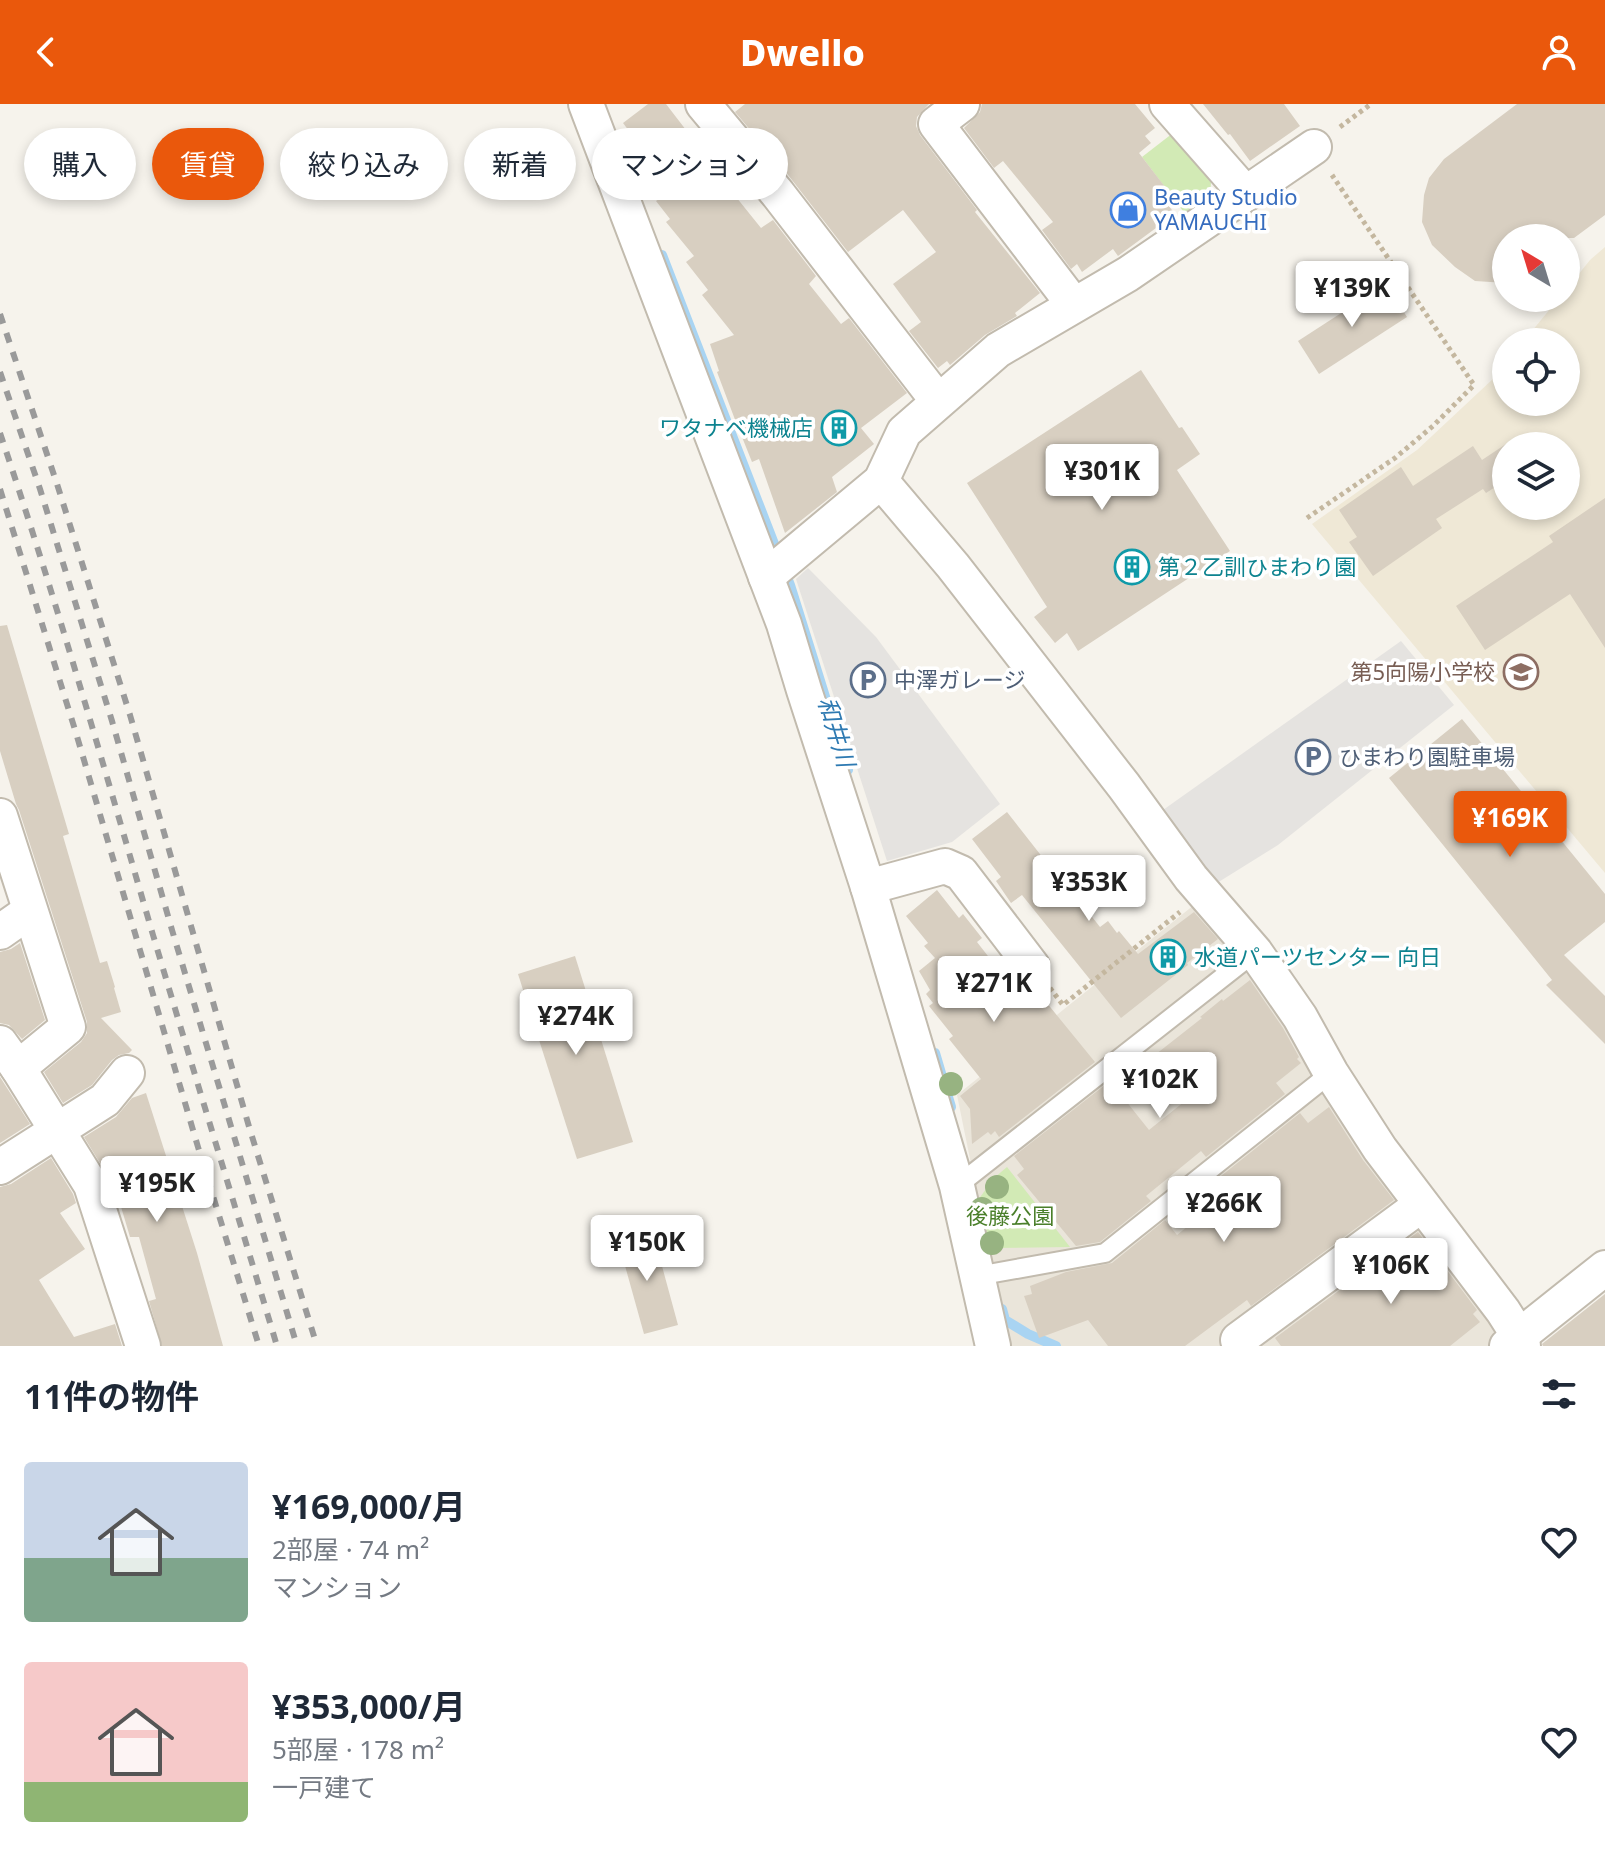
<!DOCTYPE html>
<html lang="ja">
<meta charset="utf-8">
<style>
body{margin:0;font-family:"Noto Sans","Noto Sans JP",sans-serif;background:#f2f2f3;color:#1f2937;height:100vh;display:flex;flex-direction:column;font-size:30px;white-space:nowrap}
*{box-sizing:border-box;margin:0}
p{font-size:26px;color:#747a83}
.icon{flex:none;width:44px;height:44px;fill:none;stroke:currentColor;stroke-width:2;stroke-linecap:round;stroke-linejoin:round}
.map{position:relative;height:1242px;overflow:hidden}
.details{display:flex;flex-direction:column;background:#fff;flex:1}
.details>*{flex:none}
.hud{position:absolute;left:24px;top:24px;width:800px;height:72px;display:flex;gap:16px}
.needle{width:52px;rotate:322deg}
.controls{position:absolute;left:1492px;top:120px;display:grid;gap:16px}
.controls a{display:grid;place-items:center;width:88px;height:88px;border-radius:50%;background:#fff;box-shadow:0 4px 12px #0003;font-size:40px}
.price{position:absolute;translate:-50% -68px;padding:0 18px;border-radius:8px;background:#fff;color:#222;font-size:26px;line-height:52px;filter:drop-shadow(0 2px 4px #0008)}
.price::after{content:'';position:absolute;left:50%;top:48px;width:24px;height:18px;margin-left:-12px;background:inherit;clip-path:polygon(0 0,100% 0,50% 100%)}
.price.active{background:#ea580c;color:#fff}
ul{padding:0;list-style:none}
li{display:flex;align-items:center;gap:24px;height:200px;padding:0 24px}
li span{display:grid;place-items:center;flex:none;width:224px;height:160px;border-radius:8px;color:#555}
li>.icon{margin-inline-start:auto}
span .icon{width:96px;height:96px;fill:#fffc;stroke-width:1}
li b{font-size:34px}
h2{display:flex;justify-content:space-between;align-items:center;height:96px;padding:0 24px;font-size:34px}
.pill{padding:0 28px;border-radius:36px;background:#fff;box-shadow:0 4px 12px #0003;font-size:28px;line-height:72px}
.pill.active{background:#ea580c;color:#fff}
header{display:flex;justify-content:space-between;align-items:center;height:104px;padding:0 24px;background:#ea580c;color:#fff;font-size:36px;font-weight:800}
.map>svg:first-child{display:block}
.residential{fill:#eae5da}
.education{fill:#efe8d6;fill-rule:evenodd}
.green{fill:#d2eab5}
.parking{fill:#e5e3e0}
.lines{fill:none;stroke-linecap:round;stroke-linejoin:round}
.stream{stroke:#a9d4f2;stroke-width:10}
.building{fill:#d8cfc1}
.lane-casing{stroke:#c2bbae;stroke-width:22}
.street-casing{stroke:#c2bbae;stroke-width:38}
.path{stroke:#c4b79f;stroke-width:5;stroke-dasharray:4 4;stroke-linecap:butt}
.lane{stroke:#fff;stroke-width:18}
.street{stroke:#fff;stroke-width:34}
.rail{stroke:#9a9a9a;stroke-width:6;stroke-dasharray:10 10;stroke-linecap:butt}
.tree{fill:#97b381}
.labels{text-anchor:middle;stroke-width:7;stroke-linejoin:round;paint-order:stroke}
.shop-label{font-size:22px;fill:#366cbe;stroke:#fff;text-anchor:start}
.culture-label{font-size:22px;fill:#0d838f;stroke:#fff;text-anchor:start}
.education-label{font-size:22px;fill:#785e54;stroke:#fff;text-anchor:end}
.service-label{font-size:22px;fill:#4e5e75;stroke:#fff;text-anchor:start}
.park-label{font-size:22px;fill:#4a7f2a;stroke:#fff}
.water-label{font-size:24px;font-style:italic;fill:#2e7ab2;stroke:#fff}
</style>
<header><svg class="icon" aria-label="back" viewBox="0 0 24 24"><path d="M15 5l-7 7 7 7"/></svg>Dwello<svg class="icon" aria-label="person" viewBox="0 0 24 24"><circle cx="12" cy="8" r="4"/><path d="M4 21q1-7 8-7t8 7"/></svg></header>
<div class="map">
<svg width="1605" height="1242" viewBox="0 0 1605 1242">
<rect width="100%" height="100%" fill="#f6f3ec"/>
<!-- residential -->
<polygon class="residential" points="1199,797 1490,1208 1506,1242 1008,1242 957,991"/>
<!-- education -->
<path class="education" d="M1605 143V769L1312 420 1417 346 1495 273 1506 259V298H1566V238H1523L1559 194H1566V186L1590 156ZM1506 342H1566V402H1506Z"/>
<!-- green -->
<g class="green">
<polygon points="1173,29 1211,77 1210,99 1189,115 1142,53"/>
<polygon points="1007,1063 1070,1143 989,1144 983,1134 978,1096 994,1074"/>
</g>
<!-- parking -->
<g class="parking">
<polygon points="808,464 876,533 1000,700 952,738 887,757 796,475"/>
<polygon points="1401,537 1454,601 1278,741 1217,779 1163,706"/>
</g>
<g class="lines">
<!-- stream -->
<g class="stream">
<polyline points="662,151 790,481 848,666"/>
<polyline points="935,949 951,1003"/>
<polyline points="1002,1205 1005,1216 1028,1230 1056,1242"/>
</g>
</g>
<!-- building -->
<g class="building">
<polygon points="648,0 666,0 696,39 704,32 731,65 720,73 761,124 773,116 816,172 809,180 841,220 849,214 907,289 861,324 874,340 832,373 837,388 785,429 759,355 752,358 734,313 717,268 719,267 710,240 734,231 702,191 708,186 686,158 694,152 666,118 670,115 656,97 659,95 645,77 659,67 623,19"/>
<polygon points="745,0 929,0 917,13 916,22 920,31 977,106 975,108 1040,189 1015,209 1017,212 985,231 950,261 947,257 938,264 909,227 921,218 893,180 936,148 903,106 848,148 764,40 763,41 735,8"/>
<polygon points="982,0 1135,0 1155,24 1145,32 1151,39 1139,49 1172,92 1165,97 1175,110 1118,152 1113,145 1082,168 1077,160 1071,165 1042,126 1053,118 1003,57 994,64 964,24 980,8"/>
<polygon points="1203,0 1284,0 1300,22 1250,57 1230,30 1228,31"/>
<polygon points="1517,0 1605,0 1605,111 1574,134 1506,134 1506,179 1475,177 1455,163 1432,141 1422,118 1424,91 1429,74 1444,55"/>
<polygon points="1386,180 1407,213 1319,270 1298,237"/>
<polygon points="1141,266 1179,324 1182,323 1200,350 1177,366 1230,447 1078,547 1067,529 1055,539 1034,513 1047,503 967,379"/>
<polygon points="1506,340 1506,376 1486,389 1483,385 1436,415 1442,424 1373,472 1349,438 1357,433 1339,406 1401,363 1413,382 1473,342 1482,356"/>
<polygon points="1605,394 1605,544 1570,490 1485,546 1456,502 1553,438 1549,432"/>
<polygon points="7,521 69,730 63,732 100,859 107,857 115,883 114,884 121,908 101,914 132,946 129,949 119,951 112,956 92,981 63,999 44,968 81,938 87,929 87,918 19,706 16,700 0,647 0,522"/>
<polygon points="1462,615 1605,790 1605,818 1564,851 1605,892 1605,940 1546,881 1552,876 1389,674"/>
<polygon points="1007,708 1065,782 1067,781 1100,823 1108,817 1117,829 1119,827 1138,850 1194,808 1218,835 1187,859 1188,861 1121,914 1022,791 1011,799 996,777 1001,773 972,735"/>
<polygon points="937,786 959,814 963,810 982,834 977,838 1016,888 1026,881 1033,882 1095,958 999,1033 995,1027 991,1031 988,1028 972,1040 970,1005 960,992 981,975 949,935 953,932 929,902 933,899 926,890 930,886 919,867 935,854 924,842 928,839 906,812"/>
<polygon points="20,839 45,916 22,935 9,921 0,919 0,848 11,845"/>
<polygon points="575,852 633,1038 577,1055 518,870"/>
<polygon points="1250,876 1283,924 1299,953 1297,955 1301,959 1276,979 1285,990 1206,1053 1201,1047 1146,1092 1151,1097 1100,1138 1076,1142 1017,1071 1024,1065 1014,1052 1110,977 1149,1026 1185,997 1151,954 1202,914 1200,913 1222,895 1223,897"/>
<polygon points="0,973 30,1020 0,1039"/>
<polygon points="146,989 197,1149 223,1242 162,1242 149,1197 156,1195 139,1133 130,1133 113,1076 111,1077 84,1033 116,1013 132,994"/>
<polygon points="1329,1003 1363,1056 1394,1096 1251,1202 1247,1196 1185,1242 1108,1242 1088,1216 1039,1234 1024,1192 1032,1190 1030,1182 1066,1168 1112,1159 1165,1116 1177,1131 1232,1086 1221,1072 1300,1009 1308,1019"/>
<polygon points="51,1054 73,1090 76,1099 60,1109 85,1145 39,1176 74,1233 115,1220 122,1242 0,1242 0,1083 11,1080"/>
<polygon points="644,1125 652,1153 659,1151 678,1221 644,1230 617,1133"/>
<polygon points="1418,1128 1477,1206 1473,1210 1480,1218 1450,1242 1281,1242 1275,1234"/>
<polygon points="1605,1190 1605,1242 1543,1242 1542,1240"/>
</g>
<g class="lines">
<!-- lane casing -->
<g class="lane-casing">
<g id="lane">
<polyline points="957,1082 1255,848"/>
<polyline points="977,1172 1105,1149 1331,969"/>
</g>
</g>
<!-- street casing -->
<g class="street-casing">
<g id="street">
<polyline points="586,0 784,520 804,586 868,783 957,1082 993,1242"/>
<polyline points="703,0 778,90 938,297"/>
<polyline points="962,0 936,20 1074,201"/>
<polyline points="1167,0 1246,90"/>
<polyline points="881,377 953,462 1124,682 1191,774 1255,848 1300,913 1331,969 1380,1045 1503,1207 1519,1232 1523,1242"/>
<polyline points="766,473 881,377 904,328 998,246 1128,170 1314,43"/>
<polyline points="0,712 68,923 18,964"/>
<polyline points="868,783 945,762 961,769 1032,862"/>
<polyline points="0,828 30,807"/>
<polyline points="0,939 18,964 91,1081 143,1242"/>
<polyline points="0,1063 105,996 127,969"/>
<polyline points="1238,1236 1421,1101"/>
<polyline points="1507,1242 1605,1164"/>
</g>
</g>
<!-- path -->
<g class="path">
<polyline points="1340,23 1371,0"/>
<polyline points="1307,414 1395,354 1433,322 1474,281 1332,71"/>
<polyline points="1050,884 1063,901 1180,808"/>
</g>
<!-- lane -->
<use href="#lane" class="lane"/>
<!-- street -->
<use href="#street" class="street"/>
<!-- rail -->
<g class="rail">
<polyline points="0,210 57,380 130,611 250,1026 317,1242"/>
<polyline points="0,268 40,385 112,617 172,826 297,1242"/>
<path d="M0 329C56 495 104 663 153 831 194 969 236 1105 277 1242"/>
<polyline points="0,385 76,629 198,1043 259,1242"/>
</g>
</g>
<!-- trees -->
<g class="tree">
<circle cx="951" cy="980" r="12"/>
<circle cx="997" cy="1083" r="12"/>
<circle cx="982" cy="1105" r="12"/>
<circle cx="992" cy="1139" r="12"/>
</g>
<!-- icons -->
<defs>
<g id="shop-ring" transform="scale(1.8)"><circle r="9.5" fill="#fff" stroke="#3f7fe0" stroke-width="1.5"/><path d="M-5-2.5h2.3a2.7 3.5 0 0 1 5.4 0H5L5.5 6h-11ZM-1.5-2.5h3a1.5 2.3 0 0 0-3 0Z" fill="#3f7fe0"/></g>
<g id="building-ring" transform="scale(1.8)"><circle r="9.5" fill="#fff" stroke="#0f9aa8" stroke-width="1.5"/><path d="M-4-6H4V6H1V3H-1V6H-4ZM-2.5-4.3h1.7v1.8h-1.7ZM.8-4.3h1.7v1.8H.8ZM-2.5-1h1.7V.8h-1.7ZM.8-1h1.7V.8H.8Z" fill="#0f9aa8"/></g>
<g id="school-ring" transform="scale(1.8)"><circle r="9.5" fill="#fff" stroke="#8d6e63" stroke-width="1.5"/><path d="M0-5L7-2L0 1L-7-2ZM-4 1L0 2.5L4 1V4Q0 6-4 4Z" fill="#8d6e63"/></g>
<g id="parking-ring" transform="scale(1.8)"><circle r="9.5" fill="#fff" stroke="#5c6f8a" stroke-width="1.5"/><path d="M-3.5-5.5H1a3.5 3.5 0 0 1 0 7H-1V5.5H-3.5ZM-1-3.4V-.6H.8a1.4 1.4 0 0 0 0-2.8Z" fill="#5c6f8a"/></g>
</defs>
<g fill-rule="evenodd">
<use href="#shop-ring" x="1128" y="106"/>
<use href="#building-ring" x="839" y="324"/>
<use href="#building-ring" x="1132" y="463"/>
<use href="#school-ring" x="1521" y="568"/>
<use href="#parking-ring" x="868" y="576"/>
<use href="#parking-ring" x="1313" y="653"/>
<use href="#building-ring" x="1168" y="853"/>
</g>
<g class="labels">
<!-- shop labels -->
<g class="shop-label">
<text x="1154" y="101">Beauty Studio<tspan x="1154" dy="25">YAMAUCHI</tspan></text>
</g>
<!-- culture labels -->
<g class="culture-label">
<text x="813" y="332" text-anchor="end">ワタナベ機械店</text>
<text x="1158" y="471">第２乙訓ひまわり園</text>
<text x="1194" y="861">水道パーツセンター 向日</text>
</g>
<!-- education labels -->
<g class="education-label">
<text x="1495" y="576">第5向陽小学校</text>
</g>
<!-- service labels -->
<g class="service-label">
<text x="894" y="584">中澤ガレージ</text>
<text x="1339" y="661">ひまわり園駐車場</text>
</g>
<!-- park labels -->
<g class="park-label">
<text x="1010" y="1120">後藤公園</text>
</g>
<!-- water labels -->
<g class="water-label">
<text transform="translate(836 628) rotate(73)" y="8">和井川</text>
</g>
</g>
</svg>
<div class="controls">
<a><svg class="needle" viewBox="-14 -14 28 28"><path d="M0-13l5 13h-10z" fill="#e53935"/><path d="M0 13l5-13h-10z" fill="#747a83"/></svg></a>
<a><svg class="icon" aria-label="locate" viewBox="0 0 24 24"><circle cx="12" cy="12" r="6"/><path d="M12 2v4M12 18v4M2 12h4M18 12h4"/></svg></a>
<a><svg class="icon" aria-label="layers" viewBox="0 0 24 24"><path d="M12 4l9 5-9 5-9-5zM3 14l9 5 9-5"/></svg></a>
</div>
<b class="price" style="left:1352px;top:225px">¥139K</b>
<b class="price" style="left:1102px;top:408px">¥301K</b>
<b class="price active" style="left:1510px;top:755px">¥169K</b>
<b class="price" style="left:1089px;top:819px">¥353K</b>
<b class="price" style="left:994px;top:920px">¥271K</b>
<b class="price" style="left:576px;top:953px">¥274K</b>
<b class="price" style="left:1160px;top:1016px">¥102K</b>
<b class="price" style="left:157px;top:1120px">¥195K</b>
<b class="price" style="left:1224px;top:1140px">¥266K</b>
<b class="price" style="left:647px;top:1179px">¥150K</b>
<b class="price" style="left:1391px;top:1202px">¥106K</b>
<div class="hud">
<a class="pill">購入</a>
<a class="pill active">賃貸</a>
<a class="pill">絞り込み</a>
<a class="pill">新着</a>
<a class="pill">マンション</a>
</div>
</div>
<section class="details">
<h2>11件の物件<svg class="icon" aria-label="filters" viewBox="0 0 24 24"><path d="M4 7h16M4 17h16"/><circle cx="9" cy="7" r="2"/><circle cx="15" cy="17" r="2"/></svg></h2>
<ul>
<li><span style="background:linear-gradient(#c9d6e8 60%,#7fa58c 0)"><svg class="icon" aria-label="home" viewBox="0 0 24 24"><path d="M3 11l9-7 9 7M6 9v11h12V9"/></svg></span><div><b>¥169,000/月</b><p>2部屋 · 74 m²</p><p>マンション</p></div><svg class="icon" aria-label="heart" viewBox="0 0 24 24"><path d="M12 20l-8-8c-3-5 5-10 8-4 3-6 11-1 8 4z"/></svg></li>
<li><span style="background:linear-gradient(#f6c9c9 75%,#8fb573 0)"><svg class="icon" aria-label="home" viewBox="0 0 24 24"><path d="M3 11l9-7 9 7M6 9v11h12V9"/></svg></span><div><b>¥353,000/月</b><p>5部屋 · 178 m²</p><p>一戸建て</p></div><svg class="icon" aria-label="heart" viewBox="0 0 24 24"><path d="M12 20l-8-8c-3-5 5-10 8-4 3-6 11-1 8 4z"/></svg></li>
</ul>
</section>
